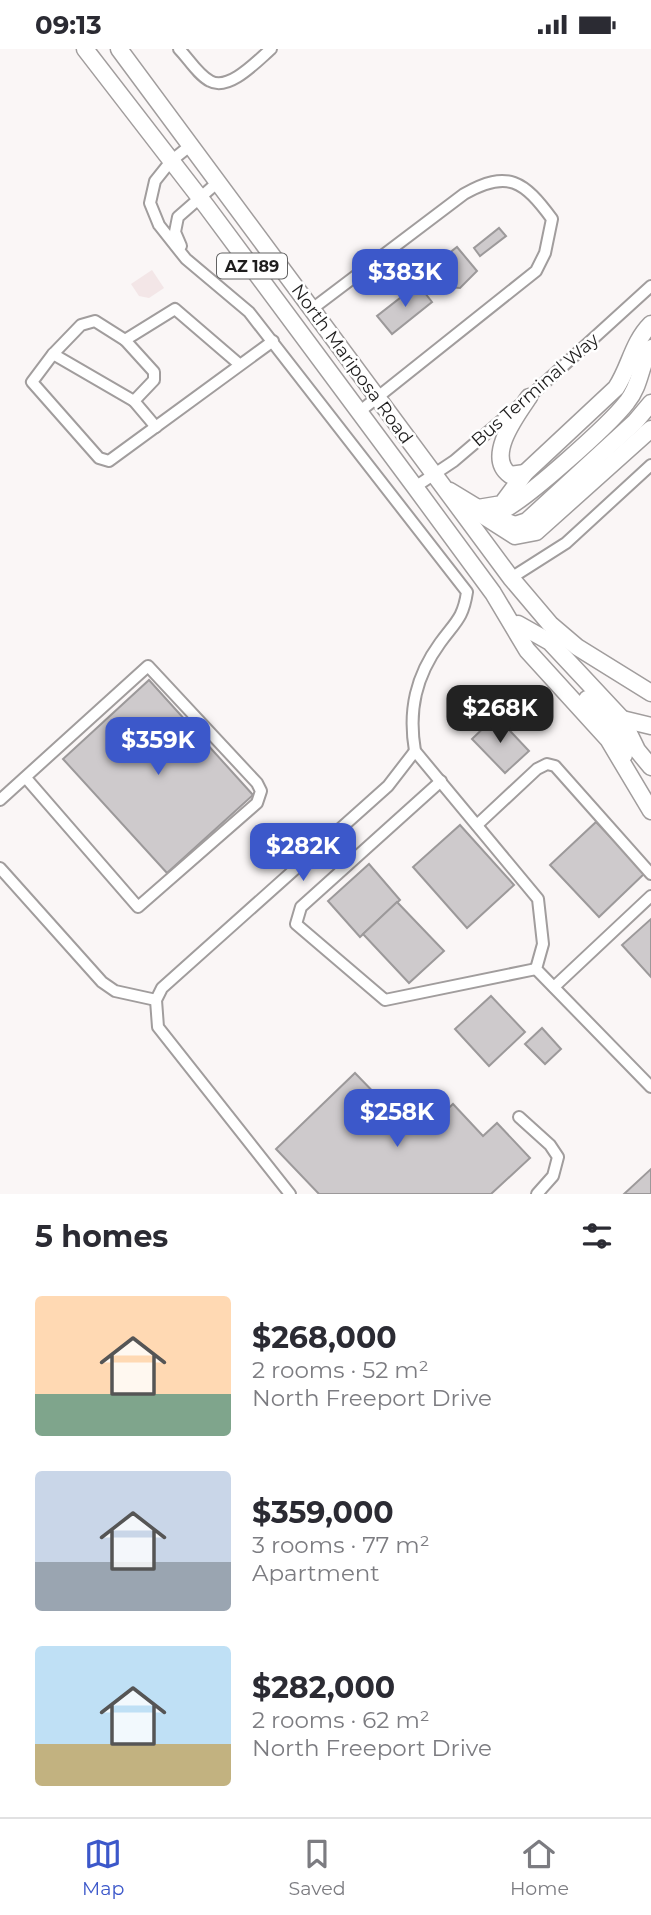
<!DOCTYPE html>
<meta charset="utf-8">
<style>
body{margin:0;font-family:Montserrat,sans-serif;background:#f2f2f3;color:#2b2b33;height:100vh;display:flex;flex-direction:column;font-size:26px;white-space:nowrap}
*{box-sizing:border-box;margin:0}
p{font-size:23px;color:#7c7c81}
.icon{flex:none;width:38px;height:38px;fill:none;stroke:currentColor;stroke-width:2;stroke-linecap:round;stroke-linejoin:round}
.map{position:relative;height:1145px;overflow:hidden}
.sheet{display:flex;flex-direction:column;background:#fff;flex:1}
.sheet>*{flex:none}
.price{position:absolute;translate:-50% -60px;padding:0 16px;border-radius:14px;background:#3c58ca;color:#fff;font-size:23px;line-height:46px;filter:drop-shadow(0 2px 4px #0008)}
.price::after{content:'';position:absolute;left:50%;top:42px;width:21px;height:16px;margin-left:-10px;background:inherit;clip-path:polygon(0 0,100% 0,50% 100%)}
.price.active{background:#222;color:#fff}
ul{padding:0;list-style:none}
li{display:flex;align-items:center;gap:21px;height:175px;padding:0 35px}
li span{display:grid;place-items:center;flex:none;width:196px;height:140px;border-radius:7px;color:#555}
li>.icon{margin-inline-start:auto}
span .icon{width:84px;height:84px;fill:#fffc;stroke-width:1}
li b{font-size:30px}
h2{display:flex;justify-content:space-between;align-items:center;height:84px;padding:0 35px;font-size:30px}
.status{display:flex;justify-content:space-between;align-items:center;height:49px;padding:0 35px;background:#fff;direction:ltr}
.status svg{height:19px;fill:currentColor}
.tabs{display:flex;justify-content:space-around;align-items:center;height:98px;border-top:2px solid #e1e1e2;background:#fff;font-size:19px;color:#7c7c81}
.tabs a{display:grid;justify-items:center;gap:4px}
.tabs .active{color:#3c58ca}
.map>svg:first-child{display:block}
.built{fill:#f3e6e7}
.building{fill:#cecacc;stroke:#9c999a;stroke-width:2}
.lines{fill:none;stroke-linecap:round;stroke-linejoin:round}
.minor-casing{stroke:#a19d9d;stroke-width:14}
.highway-casing{stroke:#a19d9d;stroke-width:19}
.minor{stroke:#fff;stroke-width:10}
.highway{stroke:#fff;stroke-width:16}
.labels{text-anchor:middle;stroke-width:5;stroke-linejoin:round;paint-order:stroke}
.shield{fill:#fff;stroke:#626262;stroke-width:2}
.shield-label{font-size:16px;font-weight:bold;fill:#1f1e1e}
.street-label{font-size:18px;fill:#1f1e1e;stroke:#fff}
</style>
<div class="status"><b>09:13</b><svg viewBox="0 0 49 12"><path d="M0 12V9h3v3zM5 12V6h3v6zM10 12V3h3v9zM15 12V0h3v12zM26 1h20v11H26zM47 4h2v5h-2z"/></svg></div>
<div class="map">
<svg width="651" height="1145" viewBox="0 0 651 1145">
<rect width="100%" height="100%" fill="#faf6f6"/>
<!-- built -->
<polygon class="built" points="152,221 164,239 149,249 139,247 131,235"/>
<!-- building -->
<g class="building">
<polygon points="499,179 506,187 480,207 474,199"/>
<polygon points="457,198 477,222 460,239 448,238 435,215"/>
<polygon points="418,235 432,253 392,285 377,267"/>
<polygon points="149,631 253,746 167,824 63,710"/>
<polygon points="496,667 529,702 505,724 472,690"/>
<polygon points="596,773 645,824 599,868 550,816"/>
<polygon points="460,776 514,836 467,879 413,818"/>
<polygon points="369,815 400,851 360,888 328,852"/>
<polygon points="397,853 444,902 409,934 363,885"/>
<polygon points="651,870 651,928 622,896"/>
<polygon points="491,947 525,983 489,1017 455,980"/>
<polygon points="542,979 561,1000 545,1015 525,995"/>
<polygon points="355,1024 385,1055 397,1043 429,1077 453,1055 483,1087 497,1074 530,1109 491,1145 319,1145 276,1100"/>
<polygon points="651,1120 651,1145 624,1145"/>
</g>
<g class="lines">
<!-- minor casing -->
<g class="minor-casing">
<g id="minor">
<path d="M179 0C188 9 198 26 210 32 229 43 258 11 271 0"/>
<path d="M191 96 171 112 155 132 150 154 159 176 186 210 249 263 467 543C463 570 455 573 440 594 416 627 408 661 415 702L538 850 543 895 536 920 651 1038"/>
<polyline points="181,197 175,183 178,168 218,133"/>
<path d="M312 260 464 145C508 120 524 132 552 170L545 204 536 222 359 363"/>
<polyline points="53,305 81,276 95,272 125,291"/>
<polyline points="134,352 53,305 32,333 99,409 109,412 273,292"/>
<polyline points="156,378 134,352 154,331 154,323 125,291 175,260 239,315"/>
<polyline points="415,438 454,412 529,348 651,237"/>
<polyline points="511,529 566,494 651,416"/>
<polyline points="441,732 301,858 296,875 385,951 536,920"/>
<polyline points="0,751 148,617 257,734 261,742 257,754 138,858 26,729"/>
<polyline points="477,776 537,720 547,715 555,717 651,825"/>
<polyline points="0,819 102,933 115,942 156,951"/>
<polyline points="554,938 651,847"/>
<polyline points="519,1068 550,1096 558,1108 553,1127 537,1145"/>
<polyline points="290,1145 158,978 156,951 162,939 388,737 415,702"/>
</g>
</g>
<!-- highway casing -->
<g class="highway-casing">
<g id="highway">
<polyline points="85,0 207,158 415,438 493,544 527,601 608,690 651,762"/>
<polyline points="119,0 511,529 550,575 577,598 651,644"/>
<path d="M525 424 510 426C485 408 516 367 529 348"/>
<path d="M450 442 478 459 502 455 525 424 616 339C630 318 632 294 651 275"/>
<polyline points="468,457 515,487 536,483 651,380"/>
<path d="M497 464C521 456 610 375 627 353 641 336 640 315 651 299"/>
<polyline points="497,469 515,476 527,472 635,373 651,354"/>
<polyline points="518,575 550,593 622,670 637,701 651,718"/>
<polyline points="587,650 616,681 624,706"/>
<polyline points="622,670 651,677"/>
</g>
</g>
<!-- minor -->
<use href="#minor" class="minor"/>
<!-- highway -->
<use href="#highway" class="highway"/>
</g>
<g class="labels">
<!-- shield labels -->
<rect class="shield" x="217" y="204.5" width="70" height="25" rx="5"/>
<g class="shield-label">
<text x="252" y="223">AZ 189</text>
</g>
<!-- street labels -->
<g class="street-label">
<text transform="translate(352 315) rotate(54)" y="6">North Mariposa Road</text>
<text transform="translate(535 341) rotate(-41)" y="6">Bus Terminal Way</text>
</g>
</g>
</svg>
<b class="price" style="left:405px;top:260px">$383K</b>
<b class="price active" style="left:500px;top:696px">$268K</b>
<b class="price" style="left:158px;top:728px">$359K</b>
<b class="price" style="left:303px;top:834px">$282K</b>
<b class="price" style="left:397px;top:1100px">$258K</b>
</div>
<section class="sheet">
<h2>5 homes<svg class="icon" aria-label="filters" viewBox="0 0 24 24"><path d="M4 7h16M4 17h16"/><circle cx="9" cy="7" r="2"/><circle cx="15" cy="17" r="2"/></svg></h2>
<ul>
<li><span style="background:linear-gradient(#ffd9b3 70%,#7fa58c 0)"><svg class="icon" aria-label="home" viewBox="0 0 24 24"><path d="M3 11l9-7 9 7M6 9v11h12V9"/></svg></span><div><b>$268,000</b><p>2 rooms · 52 m²</p><p>North Freeport Drive</p></div></li>
<li><span style="background:linear-gradient(#c9d6e8 65%,#9aa5b1 0)"><svg class="icon" aria-label="home" viewBox="0 0 24 24"><path d="M3 11l9-7 9 7M6 9v11h12V9"/></svg></span><div><b>$359,000</b><p>3 rooms · 77 m²</p><p>Apartment</p></div></li>
<li><span style="background:linear-gradient(#bfe0f5 70%,#c2b280 0)"><svg class="icon" aria-label="home" viewBox="0 0 24 24"><path d="M3 11l9-7 9 7M6 9v11h12V9"/></svg></span><div><b>$282,000</b><p>2 rooms · 62 m²</p><p>North Freeport Drive</p></div></li>
</ul>
</section>
<nav class="tabs">
<a class="active"><svg class="icon" aria-label="map" viewBox="0 0 24 24"><path d="M3 6l6-2 6 2 6-2v14l-6 2-6-2-6 2zM9 4v14M15 6v14"/></svg>Map</a>
<a><svg class="icon" aria-label="saved" viewBox="0 0 24 24"><path d="M7 4h10v16l-5-4-5 4z"/></svg>Saved</a>
<a><svg class="icon" aria-label="home" viewBox="0 0 24 24"><path d="M3 11l9-7 9 7M6 9v11h12V9"/></svg>Home</a>
</nav>
